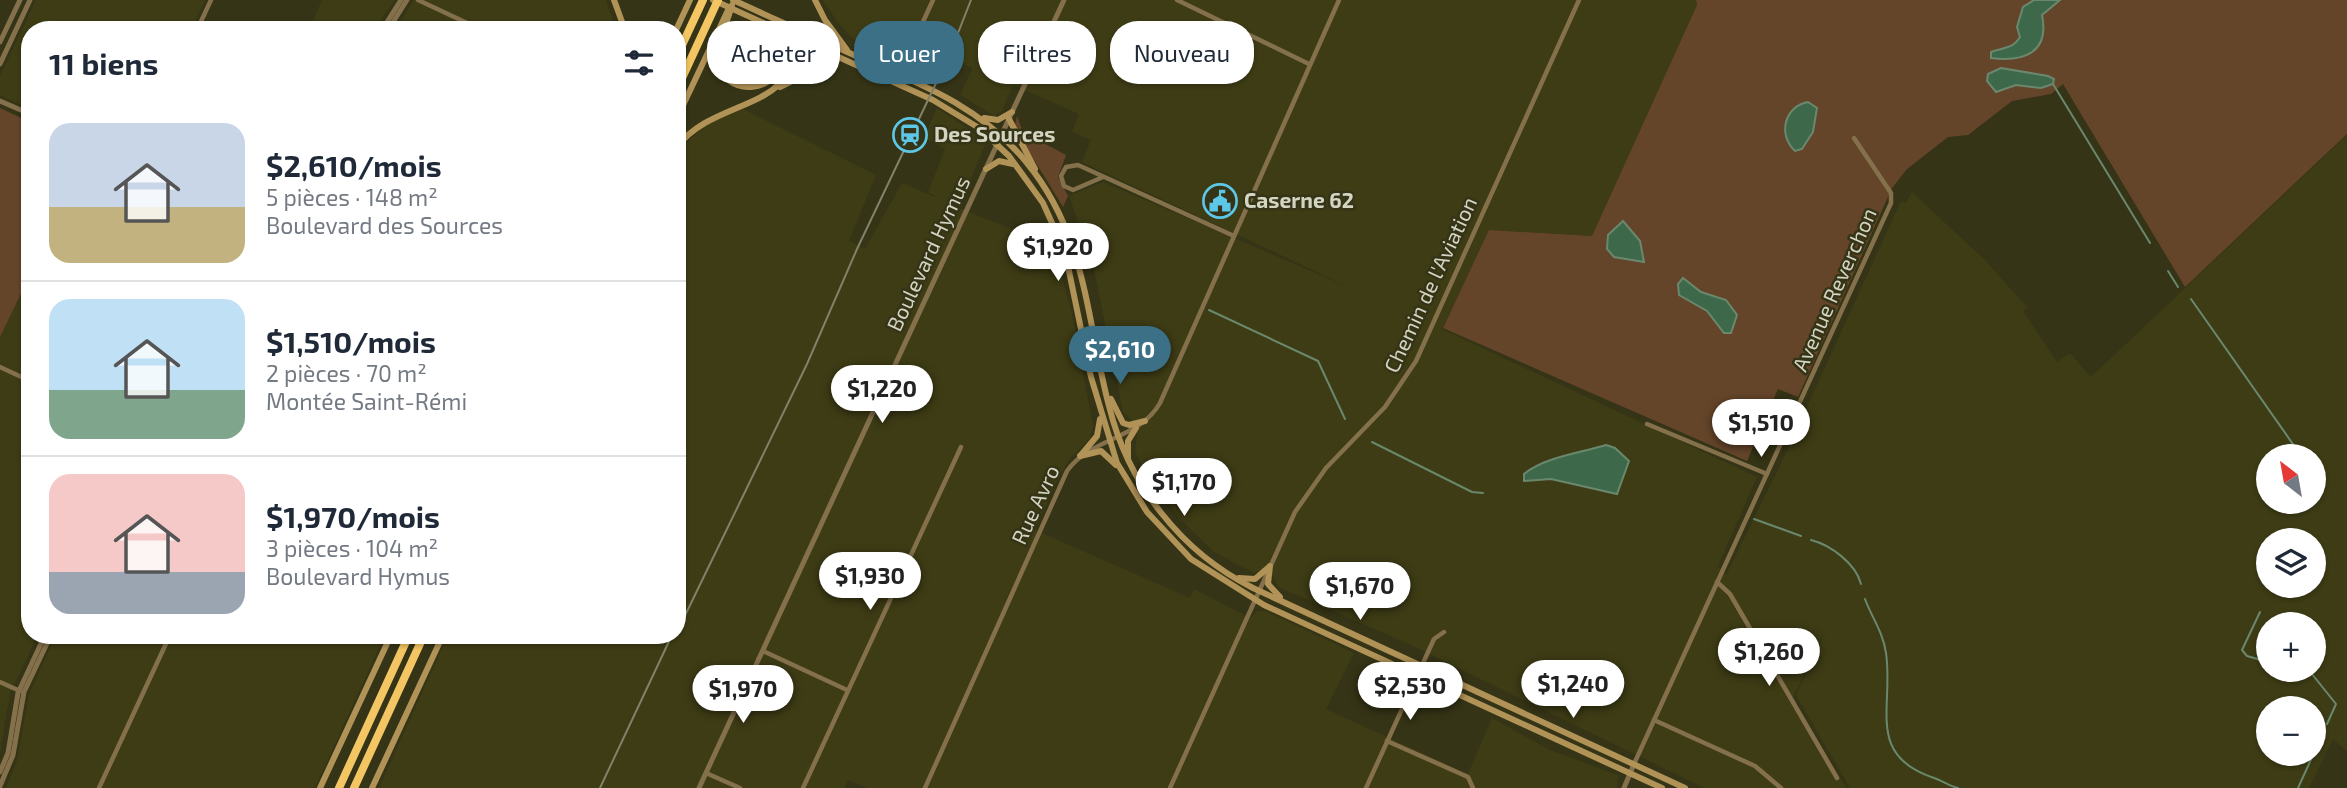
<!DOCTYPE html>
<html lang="fr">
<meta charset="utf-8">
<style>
body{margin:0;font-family:"Exo 2",sans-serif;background:#f2f2f3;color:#1f2937;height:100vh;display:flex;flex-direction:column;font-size:26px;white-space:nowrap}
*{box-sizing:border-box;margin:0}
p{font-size:23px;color:#747a83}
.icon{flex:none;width:38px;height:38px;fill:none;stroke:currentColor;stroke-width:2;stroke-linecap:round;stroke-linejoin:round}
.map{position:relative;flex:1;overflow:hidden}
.panel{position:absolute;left:21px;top:21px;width:665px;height:623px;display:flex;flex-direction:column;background:#fff;border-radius:28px;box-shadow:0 2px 5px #0004}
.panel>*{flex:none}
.top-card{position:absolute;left:707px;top:21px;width:665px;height:63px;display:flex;gap:14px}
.needle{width:46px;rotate:329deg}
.fabs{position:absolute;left:2256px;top:444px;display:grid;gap:14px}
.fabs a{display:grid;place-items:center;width:70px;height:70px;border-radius:50%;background:#fff;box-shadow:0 2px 5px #0004;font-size:35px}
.price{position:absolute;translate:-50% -60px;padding:0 16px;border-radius:24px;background:#fff;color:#222;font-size:23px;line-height:46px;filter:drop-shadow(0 2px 4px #0008)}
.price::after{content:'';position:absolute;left:50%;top:42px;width:21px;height:16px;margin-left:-10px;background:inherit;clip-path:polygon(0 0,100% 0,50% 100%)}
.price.active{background:#3b7087;color:#fff}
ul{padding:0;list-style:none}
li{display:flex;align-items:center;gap:21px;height:175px;padding:0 28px}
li+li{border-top:2px solid #e0e1e3}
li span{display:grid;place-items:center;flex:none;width:196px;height:140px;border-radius:21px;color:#555}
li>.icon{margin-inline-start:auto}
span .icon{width:84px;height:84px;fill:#fffc;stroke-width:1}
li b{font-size:30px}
h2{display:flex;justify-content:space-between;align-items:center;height:84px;padding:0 28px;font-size:30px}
.tag{padding:0 24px;border-radius:28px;background:#fff;box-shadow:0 2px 5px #0004;font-size:24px;line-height:63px}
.tag.active{background:#3b7087;color:#fff}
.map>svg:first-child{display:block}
.built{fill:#3e3c15;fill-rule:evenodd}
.green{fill:#65452a}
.water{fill:#3d684a;stroke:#6a886e;stroke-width:2}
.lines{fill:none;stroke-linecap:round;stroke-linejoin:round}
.stream{stroke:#6a886e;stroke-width:2}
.minor{stroke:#84714c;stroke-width:4.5}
.tertiary{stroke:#84714c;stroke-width:5}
.secondary{stroke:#b19357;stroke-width:6}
.motorway{stroke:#f4c663;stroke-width:8}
.tram{stroke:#82816a;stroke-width:2}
.labels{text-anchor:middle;stroke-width:5;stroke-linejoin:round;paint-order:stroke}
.poi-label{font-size:21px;font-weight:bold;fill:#d4d4c3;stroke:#353416;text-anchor:start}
.street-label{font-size:21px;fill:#d4d4c3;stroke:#353416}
</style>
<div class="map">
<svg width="2347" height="788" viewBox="0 0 2347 788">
<rect width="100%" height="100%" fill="#353416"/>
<!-- built -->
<g class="built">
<polygon points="36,0 205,0 193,26 201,30 30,30 30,109 0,95 0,76"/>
<polygon points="322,0 395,0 374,30 309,30"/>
<polygon points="414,0 606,0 616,30 395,30"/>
<path d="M822 0H1696L1697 5 1592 236 1490 230 1442 329 1757 477 1718 566 1726 575 1779 468 1901 201 1906 203 1912 192 1985 260 2027 307 2023 311 2057 362 2070 353 2091 377 2347 135V752L2333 739 2309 788H1850L1796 695 1831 619 1793 697 1846 788H1704L1411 645 1278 587 1270 570 1266 568 1254 573 1214 552 1181 520 1149 479 1135 451 1138 426 1123 412 1093 265 1069 196 1103 182 1353 289 1082 162 1091 140 1072 132 1079 114 1013 85 1002 111 994 116 960 95 973 68 944 56 932 79 864 50 841 26ZM2268 457H2314V502H2268ZM2268 541H2314V586H2268ZM2268 625H2314V670H2268ZM2268 709H2314V754H2268Z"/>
<polygon points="937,108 970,130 985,145 959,208 1053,245 1071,309 1093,426 1090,438 1070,459 1059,477 1035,530 1190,598 1194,589 1250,618 1257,611 1265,611 1354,653 1326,709 1468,774 1492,718 1550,750 1618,775 1617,788 867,788 848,780 844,788 379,788 448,635 677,635 677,156 683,146 707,124 743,109 876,175 849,241 865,249 902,183 940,199 928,192 945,149 924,137"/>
<polygon points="30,275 30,635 38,635 10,693 0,754 0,337"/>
<polygon points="56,635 385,635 315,788 6,788 17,761 29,694"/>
</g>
<!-- green -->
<g class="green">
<polygon points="1696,0 2347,0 2347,134 2185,287 2063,84 2051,94 2012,101 1968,135 1948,137 1907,169 1892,188 1798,397 1778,389 1747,461 1443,328 1489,230 1592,236 1697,5"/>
<polygon points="0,108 30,122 30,275 0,337"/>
<polygon points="1017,116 1023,132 1066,155 1058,177 1068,196 1063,207 1019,135 1015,125"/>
</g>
<!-- water -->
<g class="water">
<path d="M2034 0H2060L2042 15C2050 54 2022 62 1991 58V52C2003 47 2012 50 2020 37L2017 27 2023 7Z"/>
<polygon points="2001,68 2048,76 2054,79 2053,84 2041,88 2016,85 1996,92 1987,81 1988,74"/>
<path d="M1808 102 1817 108 1813 132 1802 149 1795 151C1777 134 1785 106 1808 102Z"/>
<polygon points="1623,221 1640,241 1644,262 1614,257 1607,249 1608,235"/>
<polygon points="1683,278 1701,292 1726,300 1737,315 1731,333 1724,333 1707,311 1679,295 1678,284"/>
<path d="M1606 445 1615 448 1629 461 1617 494 1551 479 1524 481V474C1545 457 1580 453 1606 445Z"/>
</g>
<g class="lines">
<!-- stream -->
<g class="stream">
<polyline points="2053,84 2150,243"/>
<polyline points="2168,271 2178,287"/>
<polyline points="2191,299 2302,457"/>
<polyline points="1209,310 1318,361 1345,419"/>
<polyline points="1372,442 1472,492 1483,493"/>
<polyline points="1754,519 1801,536"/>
<path d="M1811 540C1831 545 1856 564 1861 584"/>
<path d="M1865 599C1872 618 1883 632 1886 653 1894 707 1865 755 1934 778 1943 781 1949 786 1958 788"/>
<polyline points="2260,612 2242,650 2247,656 2268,662"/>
<polyline points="2298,670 2312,674 2336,704 2327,724"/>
<polyline points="2298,788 2324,731"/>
</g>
<!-- minor -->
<g class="minor">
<polyline points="418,0 482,30"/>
<polyline points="1177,0 1309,64"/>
<polyline points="197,30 211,0"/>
<polyline points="899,74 933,0"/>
<polyline points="1103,177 1073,190 1064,186 1061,176 1066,167 1078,165 1234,236"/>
<polyline points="0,367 30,381"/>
<polyline points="1647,424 1767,474"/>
<polyline points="1717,582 1730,594 1837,778"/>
<polyline points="763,651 847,690"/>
<polyline points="0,682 20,691"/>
<polyline points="1654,720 1755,766 1781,788"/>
<polyline points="1387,741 1468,777 1473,788"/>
<polyline points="1634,764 1891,203 1891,193 1854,138"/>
<polyline points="706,773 740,788"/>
<polyline points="99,788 170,635"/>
<polyline points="803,788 961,447"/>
<path d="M925 788 1067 471C1091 437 1139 440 1160 403L1339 0"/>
<polyline points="1170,788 1295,512 1326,468 1385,407 1416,361 1579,0"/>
<polyline points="1366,788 1434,639 1444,632"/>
</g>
<!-- tertiary -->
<g class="tertiary">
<polyline points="382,30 401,0"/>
<polyline points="388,30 407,0"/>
<polyline points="0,42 20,0"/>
<polyline points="0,64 30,0"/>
<polyline points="0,101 30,114"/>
<polyline points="0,772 8,753 18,693 45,635"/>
<polyline points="0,786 13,755 24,692 51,635"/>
<polyline points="699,788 1064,0"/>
<polyline points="1624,788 1634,764"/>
</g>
<!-- secondary -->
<g class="secondary">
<polyline points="614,0 625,30"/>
<polyline points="713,0 933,100 979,128 1009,156 1043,203 1065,252 1091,377 1117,463 1147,512 1191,559 1264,605 1662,788"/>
<path d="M733 0C773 18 813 37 854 55 919 83 981 106 1027 163 1087 236 1086 319 1109 406 1128 484 1181 552 1253 588L1685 788"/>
<polyline points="815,0 825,20 847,50"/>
<path d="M732 5C728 21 717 41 718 58 720 101 788 94 780 51 779 43 773 34 770 26"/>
<polyline points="676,30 690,0"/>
<polyline points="780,87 796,79 818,46"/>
<polyline points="677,118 729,8"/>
<polyline points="984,118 998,120 1012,112"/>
<polyline points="1009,119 1035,169"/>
<path d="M677 147C715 96 802 113 794 35"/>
<polyline points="986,169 999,161 1013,164"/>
<polyline points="1111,399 1123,423 1129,425 1145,421"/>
<polyline points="1081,455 1097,436 1100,419"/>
<polyline points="1080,456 1101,451 1116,465"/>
<polyline points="1128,458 1128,441 1136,428"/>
<polyline points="1270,566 1268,584 1280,597"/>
<polyline points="1239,578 1255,579 1269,567"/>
<polyline points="1395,669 1408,679 1410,692"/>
<polyline points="1410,692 1422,685 1437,687"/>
<polyline points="320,788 391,635"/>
<polyline points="372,788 443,635"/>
</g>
<!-- motorway -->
<g class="motorway">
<polyline points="677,56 703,0"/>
<polyline points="677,89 718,0"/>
<polyline points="339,788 409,635"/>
<polyline points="354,788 424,635"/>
</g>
<!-- tram -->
<g class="tram">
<polyline points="677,632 807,364 857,249 949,56 971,0"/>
<polyline points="600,788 672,635"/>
</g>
</g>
<!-- icons -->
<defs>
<g id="station-ring" transform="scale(1.75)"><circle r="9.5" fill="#353416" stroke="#5dc7e8" stroke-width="1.5"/><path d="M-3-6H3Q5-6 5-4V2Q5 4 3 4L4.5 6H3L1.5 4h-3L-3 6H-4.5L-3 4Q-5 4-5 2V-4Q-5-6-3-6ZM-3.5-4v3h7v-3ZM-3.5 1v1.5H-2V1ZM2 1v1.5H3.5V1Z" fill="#5dc7e8"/></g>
<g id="civic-ring" transform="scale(1.75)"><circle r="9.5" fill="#353416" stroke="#5dc7e8" stroke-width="1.5"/><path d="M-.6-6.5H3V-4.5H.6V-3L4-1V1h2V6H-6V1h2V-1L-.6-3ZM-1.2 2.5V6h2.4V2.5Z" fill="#5dc7e8"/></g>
</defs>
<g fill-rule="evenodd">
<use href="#station-ring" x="910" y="135"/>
<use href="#civic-ring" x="1220" y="201"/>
</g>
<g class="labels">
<!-- poi labels -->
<g class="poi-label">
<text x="934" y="142">Des Sources</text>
<text x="1244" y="208">Caserne 62</text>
</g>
<!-- street labels -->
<g class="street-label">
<text transform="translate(929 254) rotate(-65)" y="7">Boulevard Hymus</text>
<text transform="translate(1431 285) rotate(-65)" y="7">Chemin de l'Aviation</text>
<text transform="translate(1835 290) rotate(-66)" y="7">Avenue Reverchon</text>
<text transform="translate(1036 505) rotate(-65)" y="7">Rue Avro</text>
</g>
</g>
</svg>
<div class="fabs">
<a><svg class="needle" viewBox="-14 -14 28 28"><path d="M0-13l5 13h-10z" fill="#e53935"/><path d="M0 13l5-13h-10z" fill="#747a83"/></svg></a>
<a><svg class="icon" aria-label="layers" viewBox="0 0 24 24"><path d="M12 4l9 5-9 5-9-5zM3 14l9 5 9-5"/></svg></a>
<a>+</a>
<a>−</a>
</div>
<b class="price" style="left:1058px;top:283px">$1,920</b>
<b class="price active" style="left:1120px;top:386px">$2,610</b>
<b class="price" style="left:882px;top:425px">$1,220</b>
<b class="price" style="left:1761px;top:459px">$1,510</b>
<b class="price" style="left:1184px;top:518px">$1,170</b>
<b class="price" style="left:870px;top:612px">$1,930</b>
<b class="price" style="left:1360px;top:622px">$1,670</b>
<b class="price" style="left:1769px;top:688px">$1,260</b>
<b class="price" style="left:1573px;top:720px">$1,240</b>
<b class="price" style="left:1410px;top:722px">$2,530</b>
<b class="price" style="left:743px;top:725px">$1,970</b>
<div class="top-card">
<a class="tag">Acheter</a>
<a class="tag active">Louer</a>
<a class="tag">Filtres</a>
<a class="tag">Nouveau</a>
</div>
<section class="panel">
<h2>11 biens<svg class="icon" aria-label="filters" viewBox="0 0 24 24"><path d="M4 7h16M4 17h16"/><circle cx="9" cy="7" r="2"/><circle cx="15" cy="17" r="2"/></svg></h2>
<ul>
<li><span style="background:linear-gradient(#c9d6e8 60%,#c2b280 0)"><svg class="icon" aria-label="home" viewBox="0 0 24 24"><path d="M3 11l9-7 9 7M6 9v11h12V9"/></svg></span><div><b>$2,610/mois</b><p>5 pièces · 148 m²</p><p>Boulevard des Sources</p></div></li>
<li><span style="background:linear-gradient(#bfe0f5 65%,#7fa58c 0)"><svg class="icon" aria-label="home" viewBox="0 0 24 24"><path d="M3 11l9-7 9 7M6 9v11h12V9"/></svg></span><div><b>$1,510/mois</b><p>2 pièces · 70 m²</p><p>Montée Saint-Rémi</p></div></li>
<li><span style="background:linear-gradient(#f6c9c9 70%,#9aa5b1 0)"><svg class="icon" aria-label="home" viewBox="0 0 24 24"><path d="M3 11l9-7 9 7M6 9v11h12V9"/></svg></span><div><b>$1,970/mois</b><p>3 pièces · 104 m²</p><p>Boulevard Hymus</p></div></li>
</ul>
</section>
</div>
